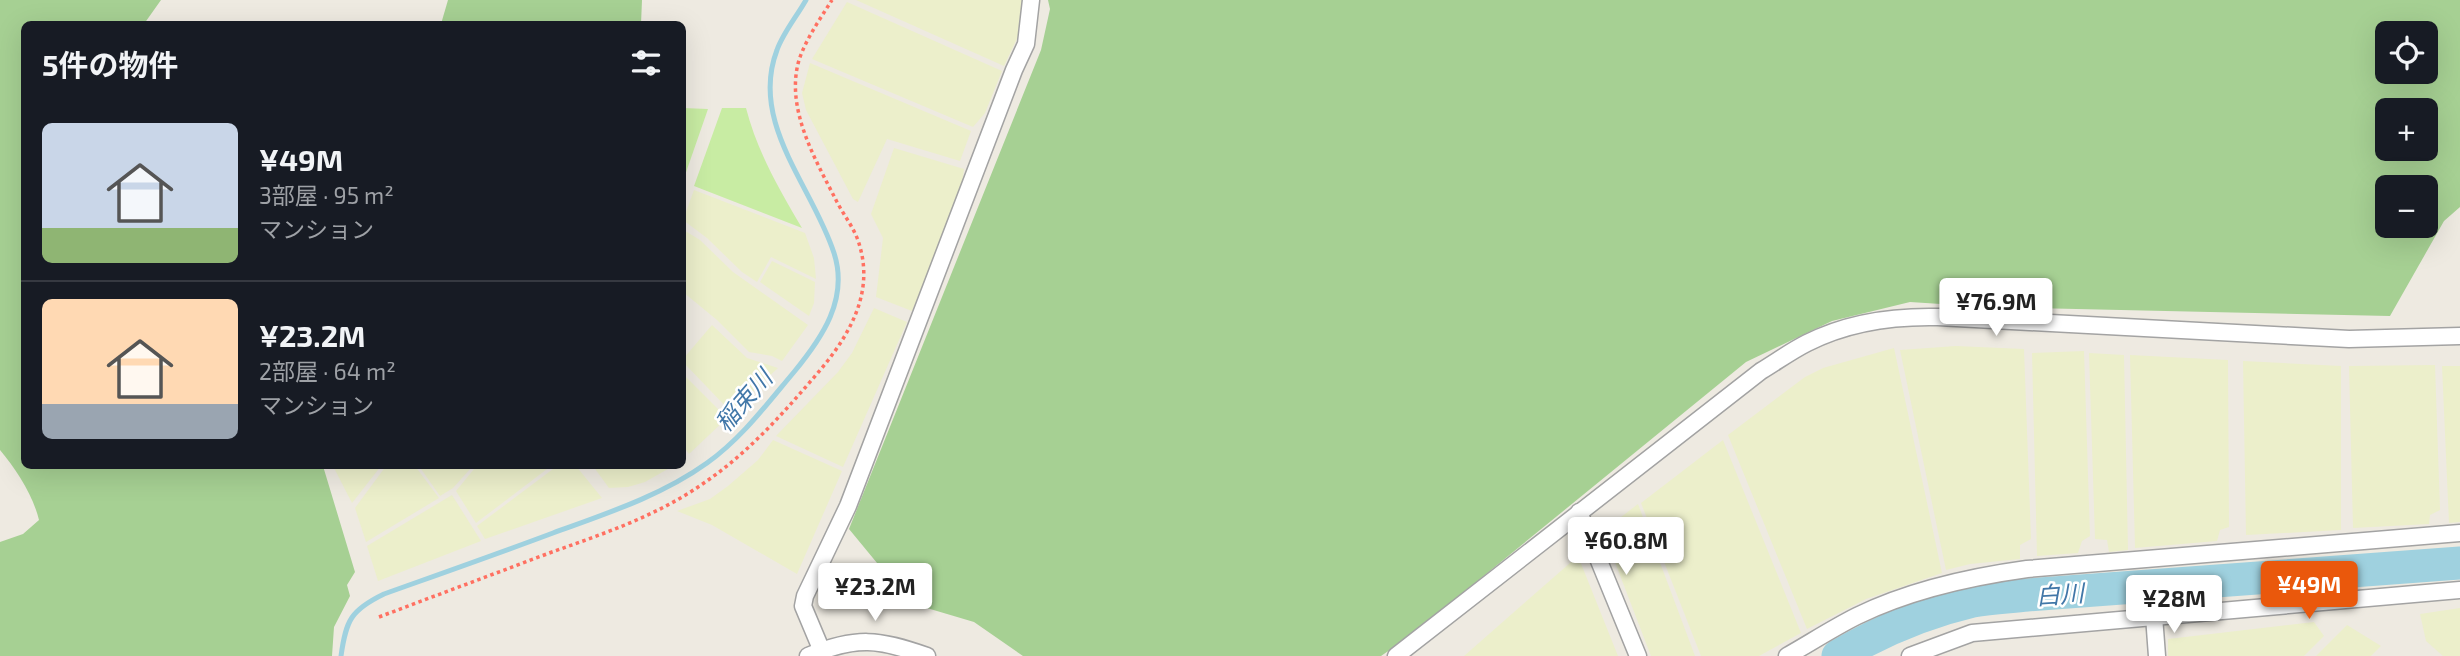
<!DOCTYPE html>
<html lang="ja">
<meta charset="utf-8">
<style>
body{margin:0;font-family:"Exo 2","Noto Sans JP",sans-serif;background:#20242c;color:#f1f3f6;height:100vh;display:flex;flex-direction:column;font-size:26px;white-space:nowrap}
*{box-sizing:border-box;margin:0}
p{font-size:23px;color:#9ea1a6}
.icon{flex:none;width:38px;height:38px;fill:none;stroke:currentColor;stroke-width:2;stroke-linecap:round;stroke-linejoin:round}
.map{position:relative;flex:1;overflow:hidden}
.side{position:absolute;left:21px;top:21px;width:665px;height:448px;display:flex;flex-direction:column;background:#171b24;border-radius:10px;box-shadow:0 7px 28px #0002}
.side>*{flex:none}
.tools{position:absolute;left:2375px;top:21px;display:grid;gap:14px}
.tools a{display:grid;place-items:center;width:63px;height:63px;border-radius:10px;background:#171b24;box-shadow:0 7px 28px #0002;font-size:35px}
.price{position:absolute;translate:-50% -60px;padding:0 16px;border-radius:7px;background:#fff;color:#222;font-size:23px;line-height:46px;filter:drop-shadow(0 2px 4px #0008)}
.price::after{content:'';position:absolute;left:50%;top:42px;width:21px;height:16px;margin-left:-10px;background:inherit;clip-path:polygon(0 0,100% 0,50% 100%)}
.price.current{background:#ea580c;color:#fff}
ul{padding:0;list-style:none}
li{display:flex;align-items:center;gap:21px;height:175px;padding:0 21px}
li+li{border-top:2px solid #363941}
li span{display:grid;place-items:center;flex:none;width:196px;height:140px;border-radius:10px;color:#555}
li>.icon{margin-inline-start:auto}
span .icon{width:84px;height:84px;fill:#fffc;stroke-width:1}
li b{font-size:30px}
h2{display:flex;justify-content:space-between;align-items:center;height:84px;padding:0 21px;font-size:30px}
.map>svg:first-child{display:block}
.farmland{fill:#ecefcb}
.grass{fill:#c8eca3}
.forest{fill:#a6d093;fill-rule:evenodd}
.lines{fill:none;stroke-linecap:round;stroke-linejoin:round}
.stream{stroke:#9fd1df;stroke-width:5}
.river{stroke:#9fd1df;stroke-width:33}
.minor-casing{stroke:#a3a3a3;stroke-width:19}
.path{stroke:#ff7061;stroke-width:3.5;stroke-dasharray:3.5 3.5;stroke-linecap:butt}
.minor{stroke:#fff;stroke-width:16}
.labels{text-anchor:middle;stroke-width:5;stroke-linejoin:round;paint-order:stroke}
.water-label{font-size:24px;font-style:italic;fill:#4177a8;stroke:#fff}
</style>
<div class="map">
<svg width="2460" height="656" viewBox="0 0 2460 656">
<rect width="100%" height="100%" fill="#eeeae1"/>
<!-- farmland -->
<g class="farmland">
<polygon points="856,0 1023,0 1026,6 1022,28 1004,66"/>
<polygon points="847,2 1002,71 985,113 973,127 812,59"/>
<polygon points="810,63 971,131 960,161 887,139 858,202 853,199 806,110 802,93"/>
<polygon points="894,148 964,169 961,191 912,311 876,297 883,238 871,214"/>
<polygon points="694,190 805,233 814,258 816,279 771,257 757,282 742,272 707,238 683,220"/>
<polygon points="682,229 700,240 733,272 808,325 782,361 772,356 749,352 717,320 683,292"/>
<polygon points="772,261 815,282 814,303 809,316 760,282"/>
<polygon points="874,308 907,322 843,467 776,436 838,372 852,353"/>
<polygon points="712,325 747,358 778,368 731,412 683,362 683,359"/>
<polygon points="1956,346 2024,349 2031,539 2020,545 2020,559 1970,564 1946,570 1900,350"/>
<polygon points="1894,348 1942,573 1866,599 1807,629 1728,435 1805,377 1823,368"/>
<polygon points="2084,351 2090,536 2082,541 2078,553 2037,556 2032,353"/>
<polygon points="2089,353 2124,355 2128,550 2109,552 2107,540 2095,539"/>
<polygon points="2130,355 2228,360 2229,527 2220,530 2217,541 2135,548"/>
<polygon points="2243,361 2341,366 2341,530 2246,535"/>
<polygon points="2435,365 2440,510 2430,515 2429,524 2353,528 2349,366"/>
<polygon points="2442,366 2460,366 2460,522 2449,523"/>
<polygon points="682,373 727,418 689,454 683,446"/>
<polygon points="773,440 842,471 797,574 712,525 677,511 710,499 728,486 758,460"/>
<polygon points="1723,440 1801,633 1759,656 1701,656 1641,503"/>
<polygon points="333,466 381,466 352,503"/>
<polygon points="386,466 415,466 439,498 366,542 355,508"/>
<polygon points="419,466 468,466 471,468 453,488 440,496"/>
<polygon points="480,466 551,466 476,523 456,491 474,469"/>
<polygon points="557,466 576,466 602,498 485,539 477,526"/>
<polygon points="593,466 673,466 645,482 628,487 609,488"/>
<polygon points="452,495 481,541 378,581 367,546"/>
<polygon points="1638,504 1695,656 1651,656 1603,531"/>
<polygon points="1578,556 1618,656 1464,656"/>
<polygon points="2460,608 2460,656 2443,656 2426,641 2420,614"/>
<polygon points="2314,622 2324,636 2304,656 2168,656 2168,639"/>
<polygon points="2347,625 2381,646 2371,656 2316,656"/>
</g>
<!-- grass -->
<g class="grass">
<polygon points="683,108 708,109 683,181 682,108"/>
<path d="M722 108H746C757 151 779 189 802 228L694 186Z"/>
</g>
<!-- forest -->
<g class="forest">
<path d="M0 0H161L144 24H24V466H323L355 572 347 585 350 596 334 627 332 656H0V542L23 534 39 520C33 495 16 469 0 450Z"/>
<polygon points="448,0 642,0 641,24 441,24"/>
<path d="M1048 0H2460V207L2444 221 2390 316 1987 307 1910 302 1832 321 1746 362 1410 636 1381 656H1023L974 622 910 603 849 529 1041 50 1050 9ZM2387 33H2426V72H2387ZM2387 110H2426V149H2387ZM2387 187H2426V226H2387Z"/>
</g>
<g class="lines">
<!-- stream -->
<path class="stream" d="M341 656C346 620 351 610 384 594 440 574 497 554 553 533 605 514 661 496 707 463 741 439 767 404 794 372 822 338 849 299 834 253 813 187 749 123 777 50 783 33 797 16 806 0"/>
<!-- river -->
<path class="river" d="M1838 656C1879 632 1926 612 1973 601 1991 598 2009 597 2027 595L2460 563"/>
<!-- minor casing -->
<g class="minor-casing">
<g id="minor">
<polyline points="1579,512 1638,656"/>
<polyline points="2154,616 2157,656"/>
<path d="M808 656C857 636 879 639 927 656"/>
<polyline points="824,656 803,606 805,596 848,506 1014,70 1026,44 1031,0"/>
<path d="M1396 656 1761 371C1776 362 1791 351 1807 343 1848 322 1893 316 1938 317L2349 339 2460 336"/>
<path d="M1787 656C1810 643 1833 628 1857 616 1910 590 1969 577 2027 569L2460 533"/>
<polyline points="1910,656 1972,633 2460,590"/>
</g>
</g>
<!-- path -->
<path class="path" d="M379 617C437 595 494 574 552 552 603 534 656 516 701 485 746 455 781 416 816 375 847 339 874 296 860 247 856 230 844 216 836 200 815 159 785 108 799 60 806 39 820 19 832 0"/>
<!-- minor -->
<use href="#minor" class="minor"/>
</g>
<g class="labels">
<!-- water labels -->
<g class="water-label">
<text transform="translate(744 401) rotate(-49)" y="8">稲束川</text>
<text transform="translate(2060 595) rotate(-4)" y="8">白川</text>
</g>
</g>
</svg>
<div class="tools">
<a><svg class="icon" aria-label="locate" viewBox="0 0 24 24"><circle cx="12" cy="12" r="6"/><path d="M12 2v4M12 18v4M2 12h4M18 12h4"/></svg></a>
<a>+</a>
<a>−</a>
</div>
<b class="price" style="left:1996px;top:338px">¥76.9M</b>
<b class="price" style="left:1626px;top:577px">¥60.8M</b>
<b class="price current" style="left:2309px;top:621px">¥49M</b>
<b class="price" style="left:875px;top:623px">¥23.2M</b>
<b class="price" style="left:2174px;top:635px">¥28M</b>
<section class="side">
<h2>5件の物件<svg class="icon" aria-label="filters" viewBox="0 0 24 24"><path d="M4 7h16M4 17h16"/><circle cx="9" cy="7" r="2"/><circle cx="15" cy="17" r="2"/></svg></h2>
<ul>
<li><span style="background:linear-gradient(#c9d6e8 75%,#8fb573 0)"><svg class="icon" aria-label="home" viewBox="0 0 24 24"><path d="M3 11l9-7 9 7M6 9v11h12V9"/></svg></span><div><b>¥49M</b><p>3部屋 · 95 m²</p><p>マンション</p></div></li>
<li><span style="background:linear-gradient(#ffd9b3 75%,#9aa5b1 0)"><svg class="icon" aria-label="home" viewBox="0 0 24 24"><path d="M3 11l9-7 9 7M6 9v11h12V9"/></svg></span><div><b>¥23.2M</b><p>2部屋 · 64 m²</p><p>マンション</p></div></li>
</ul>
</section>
</div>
